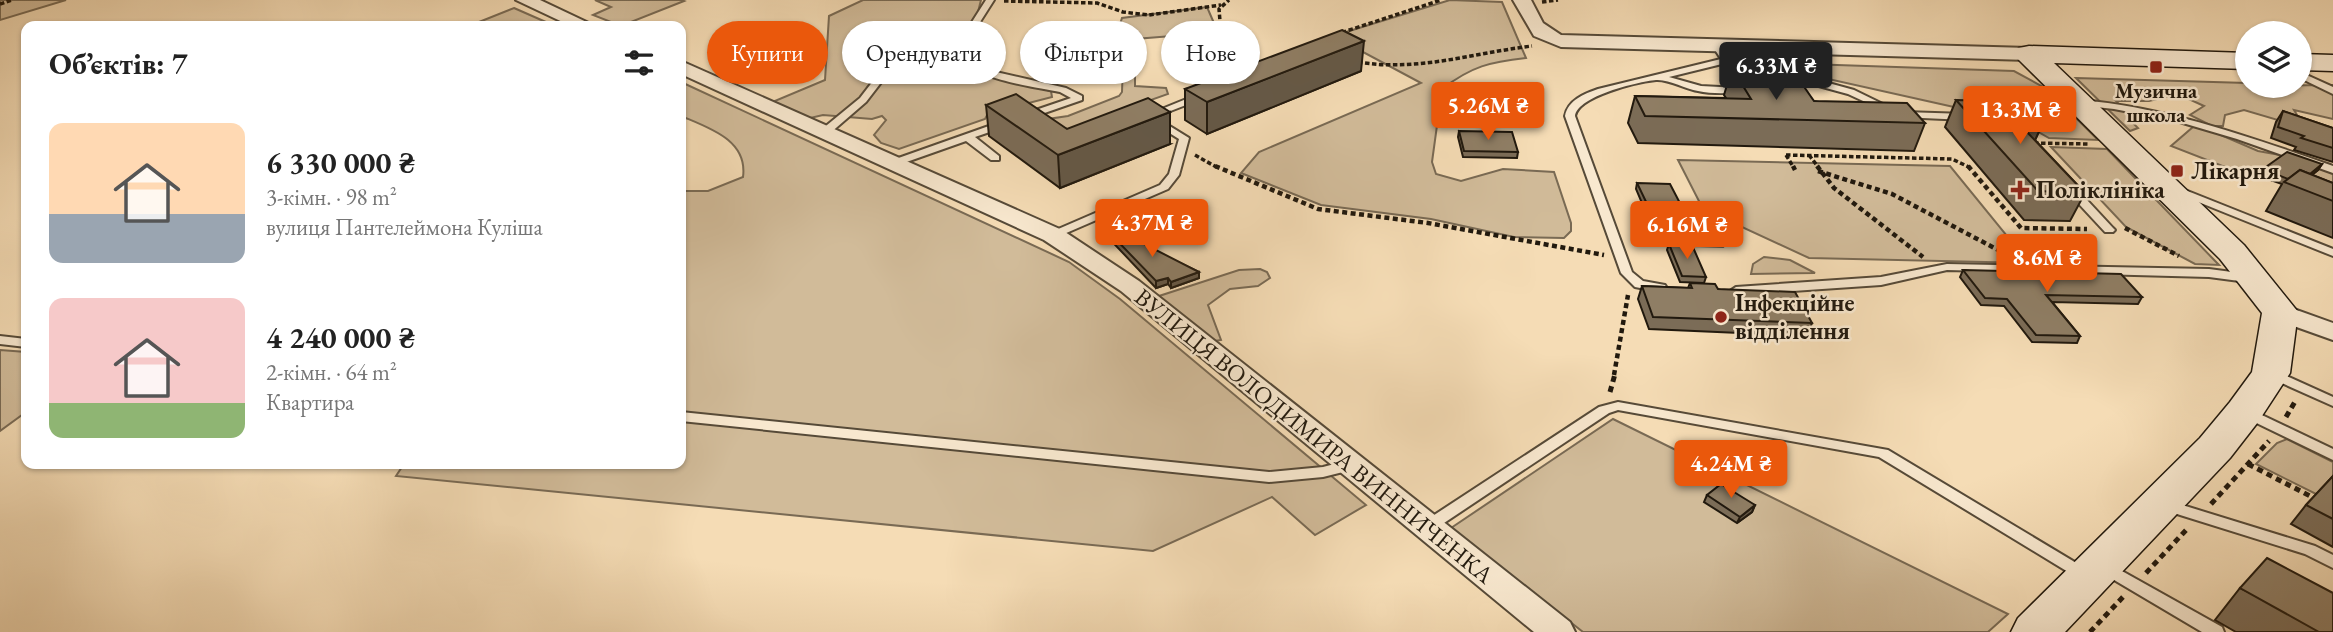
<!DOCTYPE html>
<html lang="uk">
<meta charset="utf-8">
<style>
body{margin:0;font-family:"EB Garamond",serif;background:#f6f6f6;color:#222;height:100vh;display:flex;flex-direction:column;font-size:26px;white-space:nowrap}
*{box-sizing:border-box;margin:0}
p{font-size:23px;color:#767676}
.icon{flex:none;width:38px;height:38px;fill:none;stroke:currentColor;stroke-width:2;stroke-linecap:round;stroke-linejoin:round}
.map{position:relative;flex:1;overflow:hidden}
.details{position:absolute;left:21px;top:21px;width:665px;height:448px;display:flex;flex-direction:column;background:#fff;border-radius:14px;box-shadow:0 2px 5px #0004}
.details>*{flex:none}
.banner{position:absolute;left:707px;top:21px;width:665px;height:63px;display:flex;gap:14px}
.fabs{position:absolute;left:2235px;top:21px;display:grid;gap:14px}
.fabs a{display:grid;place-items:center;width:77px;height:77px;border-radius:50%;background:#fff;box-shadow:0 2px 5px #0004;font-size:35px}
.price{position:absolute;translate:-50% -60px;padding:0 16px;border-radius:7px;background:#ea580c;color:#fff;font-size:23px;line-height:46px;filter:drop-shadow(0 2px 4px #0008)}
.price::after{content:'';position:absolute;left:50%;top:42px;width:21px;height:16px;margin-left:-10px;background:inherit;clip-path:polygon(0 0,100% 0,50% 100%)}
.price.current{background:#222;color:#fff}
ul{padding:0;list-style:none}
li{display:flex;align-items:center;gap:21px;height:175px;padding:0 28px}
li span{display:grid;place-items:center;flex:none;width:196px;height:140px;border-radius:14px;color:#555}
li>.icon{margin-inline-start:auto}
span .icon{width:84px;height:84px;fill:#fffc;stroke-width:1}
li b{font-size:30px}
h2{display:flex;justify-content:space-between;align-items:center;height:84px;padding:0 28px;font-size:30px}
.pill{padding:0 24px;border-radius:32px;background:#fff;box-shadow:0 2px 5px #0004;font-size:24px;line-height:63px}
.pill.current{background:#ea580c;color:#fff}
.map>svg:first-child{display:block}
.green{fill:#d1bb99;stroke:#796a54;stroke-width:2}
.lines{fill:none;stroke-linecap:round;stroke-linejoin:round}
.lane-casing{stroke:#564a38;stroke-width:4}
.street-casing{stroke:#564a38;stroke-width:4}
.secondary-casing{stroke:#21190e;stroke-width:3}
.path-far2{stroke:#21190e;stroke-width:3.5;stroke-dasharray:4.5 2.5;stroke-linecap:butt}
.path-far1{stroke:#21190e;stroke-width:4.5;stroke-dasharray:5 3.5;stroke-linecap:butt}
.path{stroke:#21190e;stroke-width:5;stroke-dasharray:6 4.5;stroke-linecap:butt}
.lane{fill:#f8e8cf;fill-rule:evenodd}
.street{fill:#f8e8cf;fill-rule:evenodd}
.secondary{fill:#f8e8cf;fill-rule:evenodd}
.wall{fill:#7b6c57;stroke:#21190e;stroke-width:2}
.shaded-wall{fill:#645847;stroke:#21190e;stroke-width:2}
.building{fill:#8f7e65;stroke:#21190e;stroke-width:2}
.poi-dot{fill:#8f2418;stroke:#f8e8cf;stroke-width:2.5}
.labels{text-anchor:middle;stroke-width:5;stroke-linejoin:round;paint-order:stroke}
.far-poi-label{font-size:21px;font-weight:bold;fill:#21190e;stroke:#f8e8cf}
.poi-label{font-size:24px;font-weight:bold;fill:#21190e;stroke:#f8e8cf;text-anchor:start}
.street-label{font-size:24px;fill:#21190e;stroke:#f8e8cf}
</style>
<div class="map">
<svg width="2333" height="632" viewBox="0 0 2333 632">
<rect width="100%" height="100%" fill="#f5dcb5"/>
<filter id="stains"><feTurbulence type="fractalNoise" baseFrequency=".00286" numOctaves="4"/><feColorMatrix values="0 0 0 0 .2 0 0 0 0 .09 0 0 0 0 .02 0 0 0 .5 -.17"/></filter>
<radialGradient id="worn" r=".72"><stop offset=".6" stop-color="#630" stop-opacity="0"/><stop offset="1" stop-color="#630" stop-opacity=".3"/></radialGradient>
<!-- green -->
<g class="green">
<polygon points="0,0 66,0 0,20"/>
<polygon points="595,0 681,0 684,1 621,26 593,15 611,7"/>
<polygon points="863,0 981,0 965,64 980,74 1051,91 1052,97 1005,109 993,104 985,119 899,149 881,143 874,135 886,120 882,116 872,119 823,115 806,119 770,103 825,80 829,16"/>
<path d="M1450 0 1502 2 1526 58C1490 62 1472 66 1442 89L1432 162 1436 174 1461 181 1503 169 1554 172 1571 223V231L1564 238 1514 237 1431 219 1321 205 1241 173 1259 152 1421 83 1333 36Z"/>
<polygon points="1207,7 1220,37 1185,51 1172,36 1135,39 1137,52 1108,53 1106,46 1117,34 1122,18"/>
<polygon points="514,8 555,26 474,24"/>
<polygon points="1129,60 1135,62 1135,86 1166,88 1168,94 1064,131 1048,119 1068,116 1119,96 1122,92 1123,62"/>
<polygon points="1752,62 2014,71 2047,89 2098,140 2049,138 2021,122"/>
<polygon points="2076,78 2247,83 2247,86 2333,85 2333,119 2294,110 2305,128 2244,110 2225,115 2223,126 2212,126 2190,115 2204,106 2178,94 2149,101 2116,101 2125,111 2148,115 2130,120 2138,128 2130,131"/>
<path d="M681 82 1069 262 1120 299 1366 505 1315 535 1272 497 1153 551 396 476 404 464H681V191H708L743 177C748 140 709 128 681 116Z"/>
<polygon points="2200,126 2258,151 2291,157 2333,173 2333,196 2264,168 2253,175 2243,174 2171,146 2193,127"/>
<polygon points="2051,147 2107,149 2219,265 2195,264 2126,227"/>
<polygon points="1678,160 1950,166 2029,263 1809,258 1703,209"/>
<polygon points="1673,226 1703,229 1722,247 1661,245"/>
<polygon points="1764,257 1790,260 1815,273 1751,274 1753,264"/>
<polygon points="1260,269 1267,272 1270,278 1258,286 1230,289 1208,305 1221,340 1208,342 1156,297 1239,270"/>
<polygon points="0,350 26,352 26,412 0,431"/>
<polygon points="1613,419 2008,614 1988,632 1583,632 1451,528"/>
<polygon points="2287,439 2333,462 2333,479 2318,495 2256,464 2277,443"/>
</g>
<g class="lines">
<!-- lane casing -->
<g class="lane-casing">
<g id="lane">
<path d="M986 0H994L980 22 977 63 987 70 1066 88 1082 96V100L1030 118H1024V114L1071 98 1060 92C1040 88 974 79 968 61L935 53 905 60 886 76 866 102 829 134H821V130L860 98 880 72 899 56 929 49V45L971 30 972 22ZM970 36 968 55 938 48Z"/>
<path d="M1716 42 1719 43 1729 58 1769 69 1764 72 1726 63 1669 77 1701 86 1739 88V92L1736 93C1724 93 1710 94 1698 91 1685 89 1669 79 1656 80 1637 82 1578 96 1575 116L1632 272 1643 281 1665 285 1667 288 1661 292 1635 287 1621 273 1565 116C1568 100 1584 94 1598 89L1721 59 1712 45Z"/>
<polygon points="1781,70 1854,90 1895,110 1890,113 1887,112 1848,94 1778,75 1778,71"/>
<polygon points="2300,72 2333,87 2333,94 2300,78"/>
<polygon points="1201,93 1204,94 1204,98 1155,117 1189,138 1179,175 1168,189 1057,237 1049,237 1047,235 1049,233 1160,185 1169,174 1179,139 1152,122 1152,118 1147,115"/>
<path d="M2081 100C2169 108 2250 137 2333 166V173L2237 139 2176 121 2114 109 2078 105V101Z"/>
<polygon points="1904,112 1966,114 1971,117 1966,120 1901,117 1899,115"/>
<polygon points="1003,121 1007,122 1007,126 975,137 999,156 999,160 991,160 966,141 898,165 894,166 889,163 890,161"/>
<polygon points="2070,185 2074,186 2113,228 2115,230 2113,232 2105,232 2066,190 2065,188 2066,186"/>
<polygon points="2180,188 2333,249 2333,256 2176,193 2175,191"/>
<polygon points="1947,264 2209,269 2247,274 2253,278 2247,282 2209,277 1947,270 1881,285 1736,295 1730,291 1736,287 1881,277"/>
<polygon points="0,336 26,339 26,347 0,344"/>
<polygon points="2271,369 2333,397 2333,406 2266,376 2265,373"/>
<polygon points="1618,402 1888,450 2088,570 2091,574 2088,578 2083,580 2078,578 1879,457 1618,410 1609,413 1432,531 1427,533 1422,531 1420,527 1422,523 1599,407"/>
<polygon points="2245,407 2333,449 2333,460 2240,415 2238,412 2240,409"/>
<polygon points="681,412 1269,472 1323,467 1350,460 1355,461 1357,465 1355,469 1323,477 1269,482 681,421"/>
<polygon points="2166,500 2315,546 2333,555 2333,568 2305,554 2161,509 2159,505 2161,501"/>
<polygon points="2104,561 2222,627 2224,632 2202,632 2099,571 2096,567 2099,563"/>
</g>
</g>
<!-- street casing -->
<g class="street-casing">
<g id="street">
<polygon points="516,0 540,0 595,26 571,26"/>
<polygon points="1513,0 1531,0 1543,23 1561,35 2029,48 2039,54 2029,60 1561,47 1534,36"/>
<polygon points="681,61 1062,230 1139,281 1570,622 1575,632 1534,632 1121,291 1044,240 681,74"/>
<polygon points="2280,304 2333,323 2333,340 2271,318 2267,312 2271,306"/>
</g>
</g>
<!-- secondary casing -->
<g class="secondary-casing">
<g id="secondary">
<polygon points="2029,46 2247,53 2247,69 2054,63 2244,245 2298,312 2290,373 2258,422 2230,458 2065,632 2011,632 2018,618 2200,438 2230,402 2252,372 2262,313 2220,259 2019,60 2015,54 2019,48"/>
<polygon points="2300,54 2333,55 2333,71 2300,70"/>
</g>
</g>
<!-- path-far2 -->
<g class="path-far2">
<polyline points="1004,1 1097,3 1123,12 1149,15 1221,5"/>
<polyline points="1542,2 1558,0"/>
<polyline points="0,4 12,0"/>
<polyline points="1221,33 1219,9 1229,0"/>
<polyline points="1322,39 1441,0"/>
<path d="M1358 62C1418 72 1473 53 1532 46"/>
<polyline points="2034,143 2088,144"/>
<polyline points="1195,155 1218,168"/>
<polyline points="1786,155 1952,159 1971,168"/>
<polyline points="1786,155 1794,168"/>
<polyline points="1809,155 1819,168"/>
</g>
<!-- path-far1 -->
<g class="path-far1">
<polyline points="1215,166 1318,209 1428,223 1604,255"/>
<polyline points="1793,166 1795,170"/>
<polyline points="1817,166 1834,188 1923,257"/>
<polyline points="1968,166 2021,228 2087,229"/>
<polyline points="1818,171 1892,194 2002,252"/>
<polyline points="2125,228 2179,256"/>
<polyline points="1614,375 1628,295"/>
</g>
<!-- path -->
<g class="path">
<polyline points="1610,392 1615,374"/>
<polyline points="2286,417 2296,400"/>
<polyline points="2248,464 2310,496"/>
<polyline points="2211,504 2269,441"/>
<polyline points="2146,573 2188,528"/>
<polyline points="2090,632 2123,597"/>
</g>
<!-- lane -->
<use href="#lane" class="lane"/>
<!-- street -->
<use href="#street" class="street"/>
<!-- secondary -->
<use href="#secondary" class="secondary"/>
</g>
<!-- wall -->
<g class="wall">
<polygon points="1732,68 1771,69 1814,101 1925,123 1914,151 1638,143 1628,123 1635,96 1726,98 1724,95"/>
<polygon points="1361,71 1207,134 1185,120 1185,89"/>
<polygon points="1956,100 2042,125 2035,140 2085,193 2070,221 2024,220 1945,127"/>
<polygon points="986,105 1067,129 1170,144 1060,188 989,136"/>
<polygon points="2283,111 2333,128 2333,162 2294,150 2296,147 2271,138 2276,122"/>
<polygon points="1459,131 1518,152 1517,158 1463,157 1458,137"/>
<polygon points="2322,164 2318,170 2312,175 2333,183 2333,238 2266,211 2282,184 2259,176 2263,169"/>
<polygon points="1637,183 1683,209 1681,216 1647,215 1636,189"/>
<polygon points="1103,226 1199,272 1199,278 1171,288 1168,284 1156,288 1103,232"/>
<polygon points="1669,244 1706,277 1704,283 1680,282 1667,250"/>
<polygon points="1963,270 2142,297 2138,304 2052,302 2080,336 2077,343 2032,342 2004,306 1981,305 1960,277"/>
<polygon points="1690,283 1718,289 1812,323 1807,336 1649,329 1638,299 1642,286 1688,288"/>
<polygon points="2333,476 2333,547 2291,524 2306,505"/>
<polygon points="1707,495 1755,505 1752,512 1737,523 1704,502"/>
<polygon points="2240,588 2333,632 2236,632 2215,620"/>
</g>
<!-- shaded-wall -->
<g class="shaded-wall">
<polygon points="1364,41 1361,71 1207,134 1207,102"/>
<polygon points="1170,112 1170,144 1060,188 1058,155"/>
<polygon points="2042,125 2029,153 2027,132"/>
<polygon points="2322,164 2318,170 2296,187 2298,183"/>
<polygon points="1199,272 1199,278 1171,288 1171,282"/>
<polygon points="1168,278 1168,284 1156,288 1156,281"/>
<polygon points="1755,505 1752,512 1737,523 1740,517"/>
</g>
<!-- building -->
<g class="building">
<polygon points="1342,30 1364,41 1207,102 1185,89"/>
<polygon points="1750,62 1768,62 1771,69 1791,68 1814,101 1907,103 1925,123 1645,116 1635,96 1751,99 1732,68 1747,68"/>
<polygon points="1016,94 1067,129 1148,98 1170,112 1058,155 986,105"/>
<polygon points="1956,100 1998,101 2014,118 2042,125 2027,132 2085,193 2038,191"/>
<polygon points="2283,111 2333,128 2333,148 2301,138 2304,136 2278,127"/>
<polygon points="1459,131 1512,132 1518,152 1464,151"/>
<polygon points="2287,152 2322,164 2310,174 2300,170 2288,179 2263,169"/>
<polygon points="2300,170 2333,183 2333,201 2284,182"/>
<polygon points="1637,183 1670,184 1683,209 1649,208"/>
<polygon points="1105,224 1199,272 1171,282 1168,278 1156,281 1103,226"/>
<polygon points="1669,244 1692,245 1706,277 1682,276"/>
<polygon points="1963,270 2121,274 2142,297 2046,295 2080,336 2036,335 2007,299 1985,298"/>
<polygon points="1690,283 1715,284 1718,289 1795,292 1812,323 1653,317 1642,286 1692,288"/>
<polygon points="2333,476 2333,519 2306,505"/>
<polygon points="1721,484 1755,505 1740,517 1707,495"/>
<polygon points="2267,558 2333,593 2333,632 2319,632 2240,588"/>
</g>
<!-- markers -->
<g class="poi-dot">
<rect x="2149" y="60" width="14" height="14" rx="3.5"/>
<rect x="2170" y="164" width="14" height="14" rx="3.5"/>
<path d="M2016.5 179.5h7v7h7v7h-7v7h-7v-7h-7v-7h7z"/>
<circle cx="1721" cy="317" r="7"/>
</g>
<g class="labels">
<!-- far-poi labels -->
<g class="far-poi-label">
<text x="2156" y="98">Музична<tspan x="2156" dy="24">школа</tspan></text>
</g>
<!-- poi labels -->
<g class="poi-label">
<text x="2191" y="179">Лікарня</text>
<text x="2036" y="198">Поліклініка</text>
<text x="1735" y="311">Інфекційне<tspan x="1735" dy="28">відділення</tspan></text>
</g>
<!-- street labels -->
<g class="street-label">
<text transform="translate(1314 436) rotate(39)" y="8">ВУЛИЦЯ ВОЛОДИМИРА ВИННИЧЕНКА</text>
</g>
</g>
<rect width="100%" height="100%" filter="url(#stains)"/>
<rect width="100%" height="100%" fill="url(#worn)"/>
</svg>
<div class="fabs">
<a><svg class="icon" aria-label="layers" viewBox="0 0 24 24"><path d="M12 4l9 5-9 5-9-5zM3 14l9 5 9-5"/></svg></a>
</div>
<b class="price current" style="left:1776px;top:102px">6.33M ₴</b>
<b class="price" style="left:1488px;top:142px">5.26M ₴</b>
<b class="price" style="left:2020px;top:146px">13.3M ₴</b>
<b class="price" style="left:1152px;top:259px">4.37M ₴</b>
<b class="price" style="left:1687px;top:261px">6.16M ₴</b>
<b class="price" style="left:2047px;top:294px">8.6M ₴</b>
<b class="price" style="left:1731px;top:500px">4.24M ₴</b>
<div class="banner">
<a class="pill current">Купити</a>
<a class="pill">Орендувати</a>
<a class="pill">Фільтри</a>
<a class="pill">Нове</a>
</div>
<section class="details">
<h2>Об’єктів: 7<svg class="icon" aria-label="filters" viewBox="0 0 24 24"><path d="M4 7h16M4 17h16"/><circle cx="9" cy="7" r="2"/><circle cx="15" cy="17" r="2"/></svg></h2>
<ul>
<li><span style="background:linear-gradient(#ffd9b3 65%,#9aa5b1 0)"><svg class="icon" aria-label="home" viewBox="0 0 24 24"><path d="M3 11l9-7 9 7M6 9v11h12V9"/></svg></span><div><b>6 330 000 ₴</b><p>3-кімн. · 98 m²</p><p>вулиця Пантелеймона Куліша</p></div></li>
<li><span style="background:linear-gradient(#f6c9c9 75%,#8fb573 0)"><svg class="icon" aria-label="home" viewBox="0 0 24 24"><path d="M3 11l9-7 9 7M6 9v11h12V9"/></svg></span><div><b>4 240 000 ₴</b><p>2-кімн. · 64 m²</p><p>Квартира</p></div></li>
</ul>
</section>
</div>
